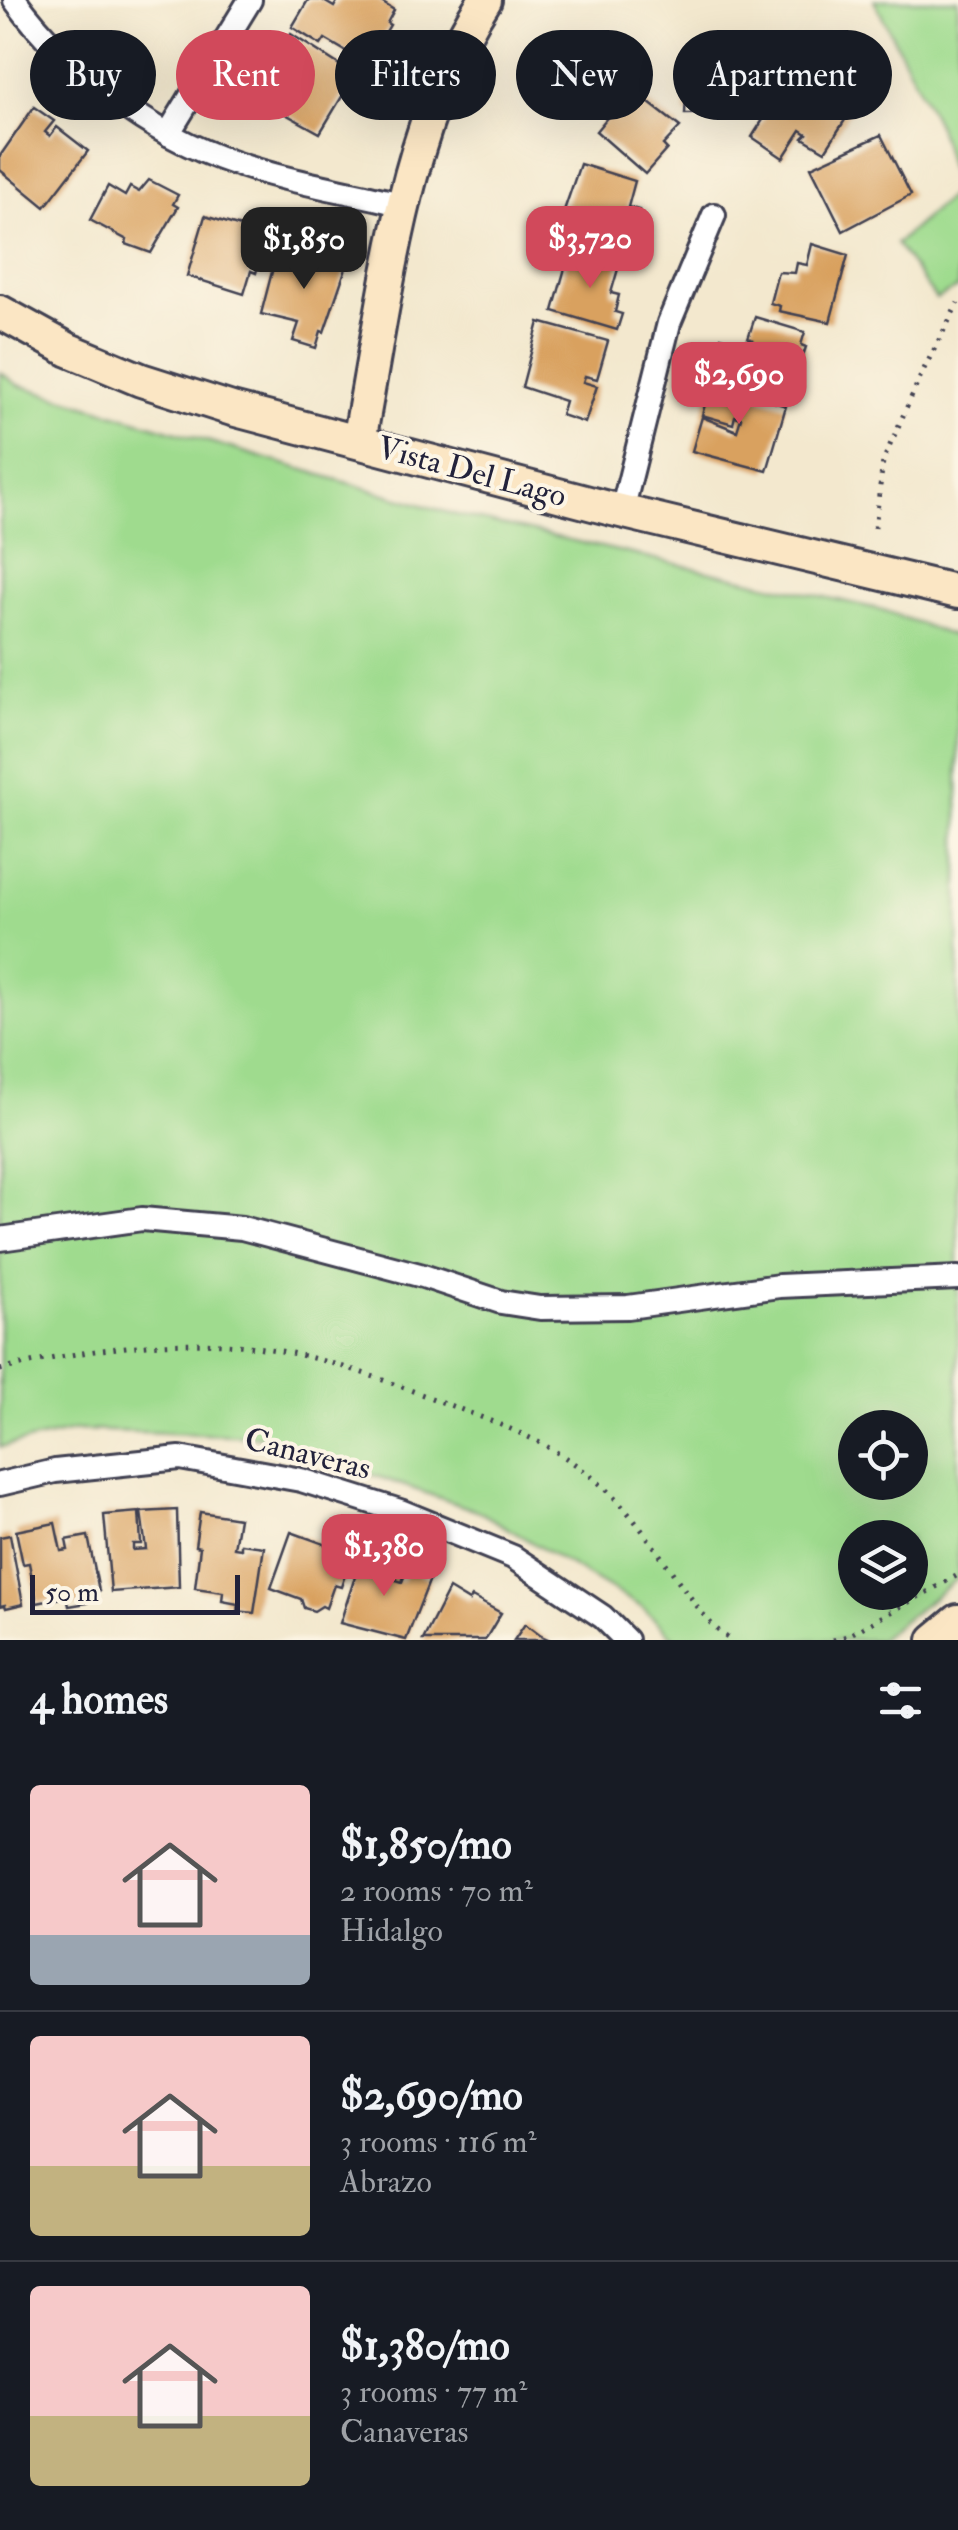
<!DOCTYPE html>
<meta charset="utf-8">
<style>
body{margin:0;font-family:"IM FELL Double Pica",serif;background:#20242c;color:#f1f3f6;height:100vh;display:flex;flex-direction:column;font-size:38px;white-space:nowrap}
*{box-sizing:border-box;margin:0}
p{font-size:32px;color:#9ea1a6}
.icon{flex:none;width:55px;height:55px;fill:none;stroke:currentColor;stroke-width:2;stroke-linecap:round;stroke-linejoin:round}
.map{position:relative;height:1640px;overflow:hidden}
.panel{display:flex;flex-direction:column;background:#171b24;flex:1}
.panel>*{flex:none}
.guide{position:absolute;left:30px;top:30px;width:900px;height:90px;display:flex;gap:20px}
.controls{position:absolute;left:838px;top:1410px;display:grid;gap:20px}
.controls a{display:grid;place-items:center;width:90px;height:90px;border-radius:50%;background:#171b24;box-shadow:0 10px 40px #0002;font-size:50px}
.scale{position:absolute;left:30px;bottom:25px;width:210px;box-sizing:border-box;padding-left:10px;border:5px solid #22223b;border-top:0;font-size:28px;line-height:35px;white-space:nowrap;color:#22223b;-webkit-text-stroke:8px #fcf5e5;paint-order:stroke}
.price{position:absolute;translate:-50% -85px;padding:0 22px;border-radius:20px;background:#d1495b;color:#fff;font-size:32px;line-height:65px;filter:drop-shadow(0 2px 5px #0008)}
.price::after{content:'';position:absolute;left:50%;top:60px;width:30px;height:22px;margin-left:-15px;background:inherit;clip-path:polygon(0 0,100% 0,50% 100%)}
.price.current{background:#222;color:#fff}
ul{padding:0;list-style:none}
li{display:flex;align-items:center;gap:30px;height:250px;padding:0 30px}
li+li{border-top:2px solid #363941}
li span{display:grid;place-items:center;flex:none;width:280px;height:200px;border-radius:10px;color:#555}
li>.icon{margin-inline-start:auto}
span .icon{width:120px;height:120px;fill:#fffc;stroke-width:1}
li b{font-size:42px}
h2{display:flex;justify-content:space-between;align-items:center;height:120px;padding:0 30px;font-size:42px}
.chip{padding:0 35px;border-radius:45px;background:#171b24;box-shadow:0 10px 40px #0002;font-size:35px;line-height:90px}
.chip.current{background:#d1495b;color:#fff}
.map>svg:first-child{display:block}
.green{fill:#9fdb8e;stroke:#607e64;stroke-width:2.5;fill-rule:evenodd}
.building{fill:#d9a15e}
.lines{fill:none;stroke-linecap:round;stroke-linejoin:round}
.street-casing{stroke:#414051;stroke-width:28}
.secondary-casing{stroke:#414051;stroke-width:38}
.path{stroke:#414051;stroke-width:5;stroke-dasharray:2.5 8;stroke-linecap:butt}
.street{stroke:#fff;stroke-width:22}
.secondary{stroke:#fbe6c4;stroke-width:32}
.labels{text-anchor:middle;stroke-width:8;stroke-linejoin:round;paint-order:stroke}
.street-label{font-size:32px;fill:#22223b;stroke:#fcf5e5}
</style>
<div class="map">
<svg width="958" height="1640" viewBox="0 0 958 1640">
<rect width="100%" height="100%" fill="#fcf5e5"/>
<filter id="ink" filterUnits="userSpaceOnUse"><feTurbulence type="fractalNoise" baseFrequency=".01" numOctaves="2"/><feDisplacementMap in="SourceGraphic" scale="20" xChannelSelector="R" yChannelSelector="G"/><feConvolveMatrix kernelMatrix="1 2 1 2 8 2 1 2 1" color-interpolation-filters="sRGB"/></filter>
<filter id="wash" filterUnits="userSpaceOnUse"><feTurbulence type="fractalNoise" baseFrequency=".0048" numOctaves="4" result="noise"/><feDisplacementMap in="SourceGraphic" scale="40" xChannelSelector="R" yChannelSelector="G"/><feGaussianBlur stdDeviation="2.25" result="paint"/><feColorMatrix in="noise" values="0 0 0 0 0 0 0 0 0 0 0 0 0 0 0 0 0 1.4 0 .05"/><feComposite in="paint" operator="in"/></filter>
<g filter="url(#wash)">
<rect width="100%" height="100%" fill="#f3e8ce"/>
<!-- green -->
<g class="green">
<polygon points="874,0 958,0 958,288 936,299 896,244 956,191 938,126"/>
<path d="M0 372 18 385 453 514 883 610 958 638V1578L878 1640H676L643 1608 480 1512 261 1436 77 1430 0 1447ZM855 1428H910V1482H855ZM855 1538H910V1592H855Z"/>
</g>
<g id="blocks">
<!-- building -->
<g class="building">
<polygon points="308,0 322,0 334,7 338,0 378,0 394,10 387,23 390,25 381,40 377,38 364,62 325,39 321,45 292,27"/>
<polygon points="291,34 355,75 320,133 253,96 271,65 301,86 307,76 302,73 298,80 273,64"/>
<polygon points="702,51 715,51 715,55 752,54 752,113 685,114 687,79 692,79 692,55 702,55"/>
<polygon points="802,76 824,91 829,83 844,93 839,100 852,109 825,151 803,138 807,134 801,130 783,158 752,137 771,107 779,112"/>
<polygon points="631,89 680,127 663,145 667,149 645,174 596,131"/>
<polygon points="34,107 54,121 45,132 50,136 57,127 88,151 45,207 0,170 0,156"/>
<polygon points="881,135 911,195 843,231 811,167"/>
<polygon points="580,164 635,181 628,207 639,210 627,249 558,228"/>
<polygon points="149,180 178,195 173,204 178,207 151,253 126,244 127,240 90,220 108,186 125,196 130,187 139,192"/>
<polygon points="205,216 267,235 256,273 251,271 244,294 187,276"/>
<polygon points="812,244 848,255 830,322 779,311 780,306 770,303 778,272 795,273 797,263 807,265"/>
<polygon points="279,245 318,257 315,267 321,268 326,252 349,259 324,332 321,331 316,348 293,341 299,323 261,314"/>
<polygon points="569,254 592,260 594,254 620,262 611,293 619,295 615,312 622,314 617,330 553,311"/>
<polygon points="755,317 805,332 801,345 806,347 800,365 795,363 788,390 745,378 743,385 710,374 721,337 751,346 753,340 748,338"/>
<polygon points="539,322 608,341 597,379 585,376 583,382 597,386 585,423 561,415 565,401 522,387"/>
<polygon points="712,381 786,406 767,471 692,451 702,417 737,431 741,418 735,416 733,424 702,415"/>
<polygon points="177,1510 179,1587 111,1592 104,1515 139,1512 141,1544 133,1544 133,1550 146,1549 141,1512"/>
<polygon points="200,1512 239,1518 234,1548 241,1549 241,1544 264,1547 254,1613 237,1611 238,1604 222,1601 223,1592 195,1588 200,1547 195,1546"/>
<polygon points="55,1523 61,1551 68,1550 66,1540 88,1536 99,1591 85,1594 87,1603 69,1606 67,1597 37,1603 29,1563 23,1564 16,1531"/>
<polygon points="291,1532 352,1554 341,1587 334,1585 326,1608 322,1606 314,1611 304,1608 301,1599 271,1588"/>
<polygon points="10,1535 23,1604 6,1608 5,1605 0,1606 0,1537"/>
<polygon points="362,1555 400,1569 396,1580 402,1582 407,1569 430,1579 406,1640 340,1623"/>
<polygon points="449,1589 469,1601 472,1597 501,1613 485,1640 423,1640"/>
<polygon points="525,1624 541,1636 550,1640 514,1640"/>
</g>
</g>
</g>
<g filter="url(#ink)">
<use href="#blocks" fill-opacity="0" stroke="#414051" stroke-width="2.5"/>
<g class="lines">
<!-- street casing -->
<g class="street-casing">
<g id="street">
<path d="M15 0C67 71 150 135 234 163 289 182 349 191 405 205"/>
<polyline points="168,134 250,0"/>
<polyline points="622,511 669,323 714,215"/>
<polyline points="0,1239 142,1219 242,1228 423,1276 501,1302 540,1308 628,1307 779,1286 958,1278"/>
<polyline points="0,1484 55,1471 180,1458 301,1480 400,1511 513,1557 603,1617 626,1640"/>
</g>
</g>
<!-- secondary casing -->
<g class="secondary-casing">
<g id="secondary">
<polyline points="0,312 69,350 141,380 232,409 608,508 958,592"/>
<path d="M359 441C386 297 404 123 485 0"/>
<polyline points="935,1640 958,1621"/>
</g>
</g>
<!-- path -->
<g class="path">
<polyline points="875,528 883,461 922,373 958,303"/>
<path d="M0 1370C83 1350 171 1336 256 1347 325 1356 389 1382 452 1406 509 1428 553 1443 599 1483 633 1513 659 1554 685 1590 698 1607 712 1629 731 1640"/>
<polyline points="833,1640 847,1636 958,1575"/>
</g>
<!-- street -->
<use href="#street" class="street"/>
<!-- secondary -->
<use href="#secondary" class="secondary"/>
</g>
</g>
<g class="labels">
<!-- street labels -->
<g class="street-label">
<text transform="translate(472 471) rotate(15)" y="11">Vista Del Lago</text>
<text transform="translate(308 1453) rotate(14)" y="11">Canaveras</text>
</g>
</g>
</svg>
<div class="controls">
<a><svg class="icon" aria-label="locate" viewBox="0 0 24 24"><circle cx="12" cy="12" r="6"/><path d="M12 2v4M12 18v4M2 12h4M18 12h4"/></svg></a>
<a><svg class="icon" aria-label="layers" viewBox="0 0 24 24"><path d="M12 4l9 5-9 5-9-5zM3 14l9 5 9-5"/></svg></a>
</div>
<div class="scale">50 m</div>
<b class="price" style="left:590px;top:291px">$3,720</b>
<b class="price current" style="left:304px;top:292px">$1,850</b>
<b class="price" style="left:739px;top:427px">$2,690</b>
<b class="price" style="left:384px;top:1599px">$1,380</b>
<div class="guide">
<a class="chip">Buy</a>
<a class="chip current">Rent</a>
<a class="chip">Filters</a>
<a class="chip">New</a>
<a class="chip">Apartment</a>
</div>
</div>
<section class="panel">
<h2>4 homes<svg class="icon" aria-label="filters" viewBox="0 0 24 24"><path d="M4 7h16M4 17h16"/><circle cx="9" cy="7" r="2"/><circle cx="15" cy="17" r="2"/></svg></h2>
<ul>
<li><span style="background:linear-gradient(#f6c9c9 75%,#9aa5b1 0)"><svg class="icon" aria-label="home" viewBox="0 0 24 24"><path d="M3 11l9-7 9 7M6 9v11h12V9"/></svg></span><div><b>$1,850/mo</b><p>2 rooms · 70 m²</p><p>Hidalgo</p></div></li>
<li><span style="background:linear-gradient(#f6c9c9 65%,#c2b280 0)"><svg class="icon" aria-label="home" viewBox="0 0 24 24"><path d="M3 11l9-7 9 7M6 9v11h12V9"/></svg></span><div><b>$2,690/mo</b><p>3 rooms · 116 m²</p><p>Abrazo</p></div></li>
<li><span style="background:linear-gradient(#f6c9c9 65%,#c2b280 0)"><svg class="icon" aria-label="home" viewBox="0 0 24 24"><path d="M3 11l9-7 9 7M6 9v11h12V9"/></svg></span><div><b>$1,380/mo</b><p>3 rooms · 77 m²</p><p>Canaveras</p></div></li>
</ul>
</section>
